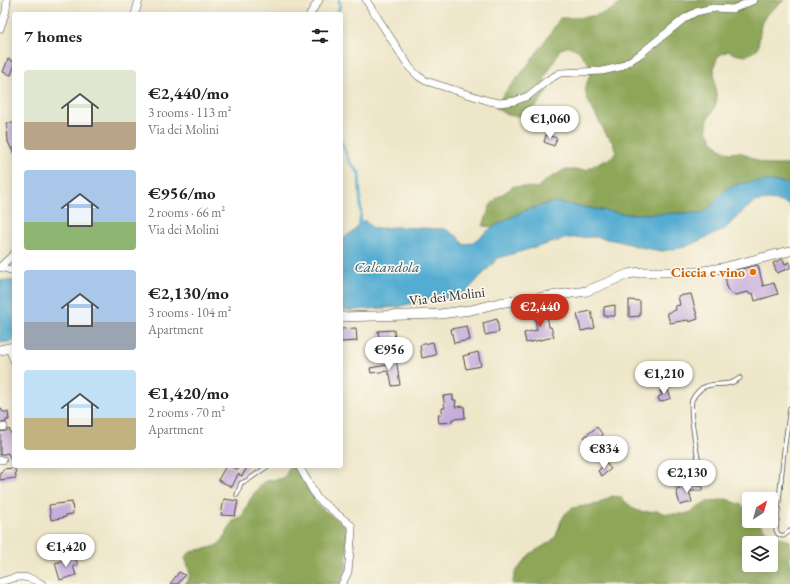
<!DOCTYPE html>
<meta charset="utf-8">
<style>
body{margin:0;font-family:"EB Garamond",serif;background:#f2f2f2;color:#222;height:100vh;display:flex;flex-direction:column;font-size:15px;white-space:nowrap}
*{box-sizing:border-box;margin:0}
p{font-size:13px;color:#767676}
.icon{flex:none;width:22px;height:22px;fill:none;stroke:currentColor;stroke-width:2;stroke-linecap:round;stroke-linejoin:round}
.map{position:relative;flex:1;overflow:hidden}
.side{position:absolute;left:12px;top:12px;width:331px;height:456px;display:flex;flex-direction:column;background:#fff;border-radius:4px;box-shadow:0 2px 10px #0003}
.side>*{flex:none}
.needle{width:26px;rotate:37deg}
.fabs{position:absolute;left:742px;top:492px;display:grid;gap:8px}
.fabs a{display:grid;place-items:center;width:36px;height:36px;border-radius:4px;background:#fff;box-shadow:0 2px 10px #0003;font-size:20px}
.price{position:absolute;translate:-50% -34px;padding:0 9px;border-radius:14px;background:#fff;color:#222;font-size:13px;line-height:26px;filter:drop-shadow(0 1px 2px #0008)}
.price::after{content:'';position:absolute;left:50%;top:24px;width:12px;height:9px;margin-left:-6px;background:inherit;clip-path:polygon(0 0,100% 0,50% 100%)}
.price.selected{background:#c8321e;color:#fff}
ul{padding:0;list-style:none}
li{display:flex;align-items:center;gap:12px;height:100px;padding:0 12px}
li span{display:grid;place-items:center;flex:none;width:112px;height:80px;border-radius:4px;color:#555}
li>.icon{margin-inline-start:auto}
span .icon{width:48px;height:48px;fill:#fffc;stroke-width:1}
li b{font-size:17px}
h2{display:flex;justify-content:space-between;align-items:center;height:48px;padding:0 12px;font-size:17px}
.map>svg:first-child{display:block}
.forest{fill:#8da658;stroke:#5c6842;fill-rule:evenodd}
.water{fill:#53acd1;stroke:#3f6c7e}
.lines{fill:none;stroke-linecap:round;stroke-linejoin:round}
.stream{stroke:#53acd1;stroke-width:2.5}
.building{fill:#c6acda}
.service-casing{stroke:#484743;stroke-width:5}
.minor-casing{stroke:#484743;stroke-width:8}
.tertiary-casing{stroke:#484743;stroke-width:10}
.service{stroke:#fff;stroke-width:3.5}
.minor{stroke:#fff;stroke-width:7}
.tertiary{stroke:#fff;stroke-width:9}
.food-dot{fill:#e8710a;stroke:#fbf7ec;stroke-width:1.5}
.labels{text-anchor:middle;stroke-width:3.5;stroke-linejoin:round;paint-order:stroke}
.food-label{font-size:14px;font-weight:bold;fill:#c56008;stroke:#fbf7ec;text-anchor:end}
.street-label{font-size:14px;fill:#2b2b2b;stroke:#fbf7ec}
.water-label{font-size:15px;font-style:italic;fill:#395865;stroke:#fbf7ec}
</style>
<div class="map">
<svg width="790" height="584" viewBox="0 0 790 584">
<rect width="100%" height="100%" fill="#fbf7ec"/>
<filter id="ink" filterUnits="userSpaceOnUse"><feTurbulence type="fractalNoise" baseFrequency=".025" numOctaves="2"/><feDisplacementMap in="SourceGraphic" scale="8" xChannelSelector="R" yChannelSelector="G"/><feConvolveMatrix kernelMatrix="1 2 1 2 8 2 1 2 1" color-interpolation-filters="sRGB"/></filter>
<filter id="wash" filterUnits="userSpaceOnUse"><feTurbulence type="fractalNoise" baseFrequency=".012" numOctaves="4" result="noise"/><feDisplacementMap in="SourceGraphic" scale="16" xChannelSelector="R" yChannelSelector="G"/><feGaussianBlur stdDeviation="0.9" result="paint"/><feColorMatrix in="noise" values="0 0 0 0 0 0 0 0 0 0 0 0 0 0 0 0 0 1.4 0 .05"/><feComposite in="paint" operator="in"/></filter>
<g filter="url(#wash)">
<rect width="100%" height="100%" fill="#eee6c8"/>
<!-- forest -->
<g class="forest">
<path d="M623 0H784L766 15 761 24 758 48C746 58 742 57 728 51L718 56 714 67 715 88 717 99 714 109 708 118 707 129 712 140 720 148 729 153 740 152 760 162 770 165H790V184L770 181 724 191 711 207 702 213 625 214 554 202 523 211 493 227 483 226 490 206 497 198 514 186 537 188 545 181 564 170H587L596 164 607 160 616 153 613 143 606 134 587 99 585 87 589 78 591 67 578 50 569 46 559 50C555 62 549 68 544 79L548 89C536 111 519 126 496 108 502 93 514 83 524 70 537 53 549 36 560 18 580 18 609 18 623 0Z"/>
<path d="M289 466H295L315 502 321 508 348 528 346 571 340 584H185C194 574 187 567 185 557 193 546 210 552 220 543 225 538 229 528 233 521 244 520 246 506 251 498 254 493 258 489 261 485 271 474 285 487 289 466Z"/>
<path d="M612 496 620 497 634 509 641 512 658 511 666 514H684L691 512 707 502 726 499 742 505 749 512V521H757L767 532 790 541V584H512L515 573 530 554 550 542 556 536 561 521 565 514 572 508 598 504ZM749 543H771V565H749Z"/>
</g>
<!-- water -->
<g class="water">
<path d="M770 181 790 184V205L778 201 766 200 754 202 738 216 725 229 685 247 662 251 644 248 618 241 596 237 568 238 498 258 465 293 448 298 424 299 399 307 341 311V239L353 232 360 223 364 220 374 229 395 227 445 229 457 236 464 245 473 242 493 227 523 211 554 202 625 214 702 213C715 205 714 200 724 191 735 181 756 182 770 181Z"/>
<polygon points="0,280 14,281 14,341 0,343"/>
</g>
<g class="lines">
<!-- stream -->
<g class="stream">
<polyline points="337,14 340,6 339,0"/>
<polyline points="341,141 349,161 359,173 361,214 359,225"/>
</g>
</g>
<g id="blocks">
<!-- building -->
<g class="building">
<polygon points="8,59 14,62 14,67 11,75 3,72"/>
<polygon points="7,123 14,123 14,154 8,142"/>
<polygon points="546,135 557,138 554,146 544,142"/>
<polygon points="783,259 785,264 790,262 790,268 777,273 773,263"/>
<polygon points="758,265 763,286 774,283 778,294 755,301 753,293 749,294 748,292 735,295 730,292 727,289 725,273"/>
<polygon points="691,294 698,319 689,322 688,320 670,323 667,313 676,310 675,306 680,305 678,296"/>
<polygon points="629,300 640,301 640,316 629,317"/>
<polygon points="615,305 615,316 604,316 604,307"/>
<polygon points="546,309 549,327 551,327 554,337 526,343 524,333 537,330 534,313"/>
<polygon points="591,311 595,328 581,331 577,314"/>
<polygon points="497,319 499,332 485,335 483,323"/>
<polygon points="467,326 470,340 454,343 451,329"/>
<polygon points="356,328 357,341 341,342 341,329"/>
<polygon points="394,330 395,342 380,344 378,331"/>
<polygon points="433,342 436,355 422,358 420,345"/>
<polygon points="478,352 481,366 466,369 463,356"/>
<polygon points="396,358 400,385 392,386 390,374 389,375 388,371 371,373 370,368 387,365 386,360"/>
<polygon points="667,388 671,398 660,402 658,397 662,395 660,391"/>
<polygon points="453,395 453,400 456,400 455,407 464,406 465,418 452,419 452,422 439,423 438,415 442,415 442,408 445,408 443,396"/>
<polygon points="0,407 3,412 8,412 9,420 6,420 6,423 0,422"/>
<polygon points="597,427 603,435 591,444 584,437"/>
<polygon points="9,429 11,434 14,433 14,468 8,453 0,455 0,432 6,431"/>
<polygon points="611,444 616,450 606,457 601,451"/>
<polygon points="606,463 611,469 602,476 598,471"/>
<polygon points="226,466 230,466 238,470 240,466 248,466 242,476 238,474 232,487 218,480"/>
<polygon points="15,468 16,478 0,480 0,472 3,471 3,469"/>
<polygon points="695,485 702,486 702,491 689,491 692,502 680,505 676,490"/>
<polygon points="224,499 238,501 235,516 221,515"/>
<polygon points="72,502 73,514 66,515 66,517 51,520 49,505"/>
<polygon points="75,557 78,565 73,566 76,575 60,580 55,563"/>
<polygon points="179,572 185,575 178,584 170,584"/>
</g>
</g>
</g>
<g filter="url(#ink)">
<use href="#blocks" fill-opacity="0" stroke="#484743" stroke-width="1"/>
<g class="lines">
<!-- service casing -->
<g class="service-casing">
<g id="service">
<polyline points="790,408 784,451 776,530 778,534 783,536 790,531"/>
<path d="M676 485C679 484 683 482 686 482 694 480 698 482 701 474 702 467 698 460 697 453 695 442 689 409 692 400 694 396 698 391 702 388 715 380 726 389 740 378"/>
<polyline points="237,495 241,483 248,480 268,466"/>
</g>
</g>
<!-- minor casing -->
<g class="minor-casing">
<g id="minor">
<polyline points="366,0 410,68 418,76 426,81 489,101 500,103 515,101 528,96 548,80 560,73 602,71 620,67 639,55 685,18 696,12 713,8 733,9 754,0"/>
<polyline points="135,14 139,0"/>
<polyline points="310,14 319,0"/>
<polyline points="0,29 6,11 7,0"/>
<polyline points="0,267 14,254"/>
<polyline points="0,267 14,271"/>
<polyline points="9,348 14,361"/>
<polyline points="0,427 4,427"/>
<polyline points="0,460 3,460"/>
<polyline points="299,466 317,498 352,526 352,531 348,572 342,584"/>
<path d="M0 582C18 576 25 574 42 584"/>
</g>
</g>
<!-- tertiary casing -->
<g class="tertiary-casing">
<g id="tertiary">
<polyline points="341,317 440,314 471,310 499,303 587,291 628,274 641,272 698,272 722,268 790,251"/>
<polyline points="0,350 14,347"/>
</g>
</g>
<!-- service -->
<use href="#service" class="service"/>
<!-- minor -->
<use href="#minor" class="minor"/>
<!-- tertiary -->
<use href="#tertiary" class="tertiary"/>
</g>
</g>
<!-- markers -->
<circle class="food-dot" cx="753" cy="272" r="4"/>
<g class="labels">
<!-- food labels -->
<g class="food-label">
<text x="745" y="277">Ciccia e vino</text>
</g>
<!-- street labels -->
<g class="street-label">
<text transform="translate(447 296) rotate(-7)" y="5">Via dei Molini</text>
</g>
<!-- water labels -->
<g class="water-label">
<text x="387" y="272">Calcandola</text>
</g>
</g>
</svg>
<div class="fabs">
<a><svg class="needle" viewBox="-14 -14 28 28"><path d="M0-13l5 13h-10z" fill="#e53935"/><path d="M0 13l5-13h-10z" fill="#767676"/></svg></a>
<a><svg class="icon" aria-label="layers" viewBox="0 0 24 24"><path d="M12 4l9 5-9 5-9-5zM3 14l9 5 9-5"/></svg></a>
</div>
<b class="price" style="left:550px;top:140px">€1,060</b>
<b class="price selected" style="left:540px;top:328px">€2,440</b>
<b class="price" style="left:389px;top:371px">€956</b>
<b class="price" style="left:664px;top:395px">€1,210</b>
<b class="price" style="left:604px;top:470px">€834</b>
<b class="price" style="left:687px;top:494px">€2,130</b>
<b class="price" style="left:66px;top:568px">€1,420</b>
<section class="side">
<h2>7 homes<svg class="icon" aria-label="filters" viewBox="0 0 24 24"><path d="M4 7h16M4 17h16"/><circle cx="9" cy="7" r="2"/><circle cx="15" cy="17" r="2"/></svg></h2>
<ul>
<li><span style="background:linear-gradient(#dfe7d0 65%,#b9a48a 0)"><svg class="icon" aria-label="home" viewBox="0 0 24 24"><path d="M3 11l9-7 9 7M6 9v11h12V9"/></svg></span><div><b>€2,440/mo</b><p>3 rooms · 113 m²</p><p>Via dei Molini</p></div></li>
<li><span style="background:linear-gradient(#a9c7e8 65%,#8fb573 0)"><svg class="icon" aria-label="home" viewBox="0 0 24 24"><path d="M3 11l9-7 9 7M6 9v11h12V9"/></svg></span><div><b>€956/mo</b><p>2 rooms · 66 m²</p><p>Via dei Molini</p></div></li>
<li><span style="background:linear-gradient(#a9c7e8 65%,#9aa5b1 0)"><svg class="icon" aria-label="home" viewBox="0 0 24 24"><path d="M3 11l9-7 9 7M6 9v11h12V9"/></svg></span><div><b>€2,130/mo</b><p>3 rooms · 104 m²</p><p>Apartment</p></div></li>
<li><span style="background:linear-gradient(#bfe0f5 60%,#c2b280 0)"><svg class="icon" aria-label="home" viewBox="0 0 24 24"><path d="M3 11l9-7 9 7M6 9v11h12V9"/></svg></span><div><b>€1,420/mo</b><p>2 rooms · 70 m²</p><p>Apartment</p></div></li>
</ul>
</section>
</div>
